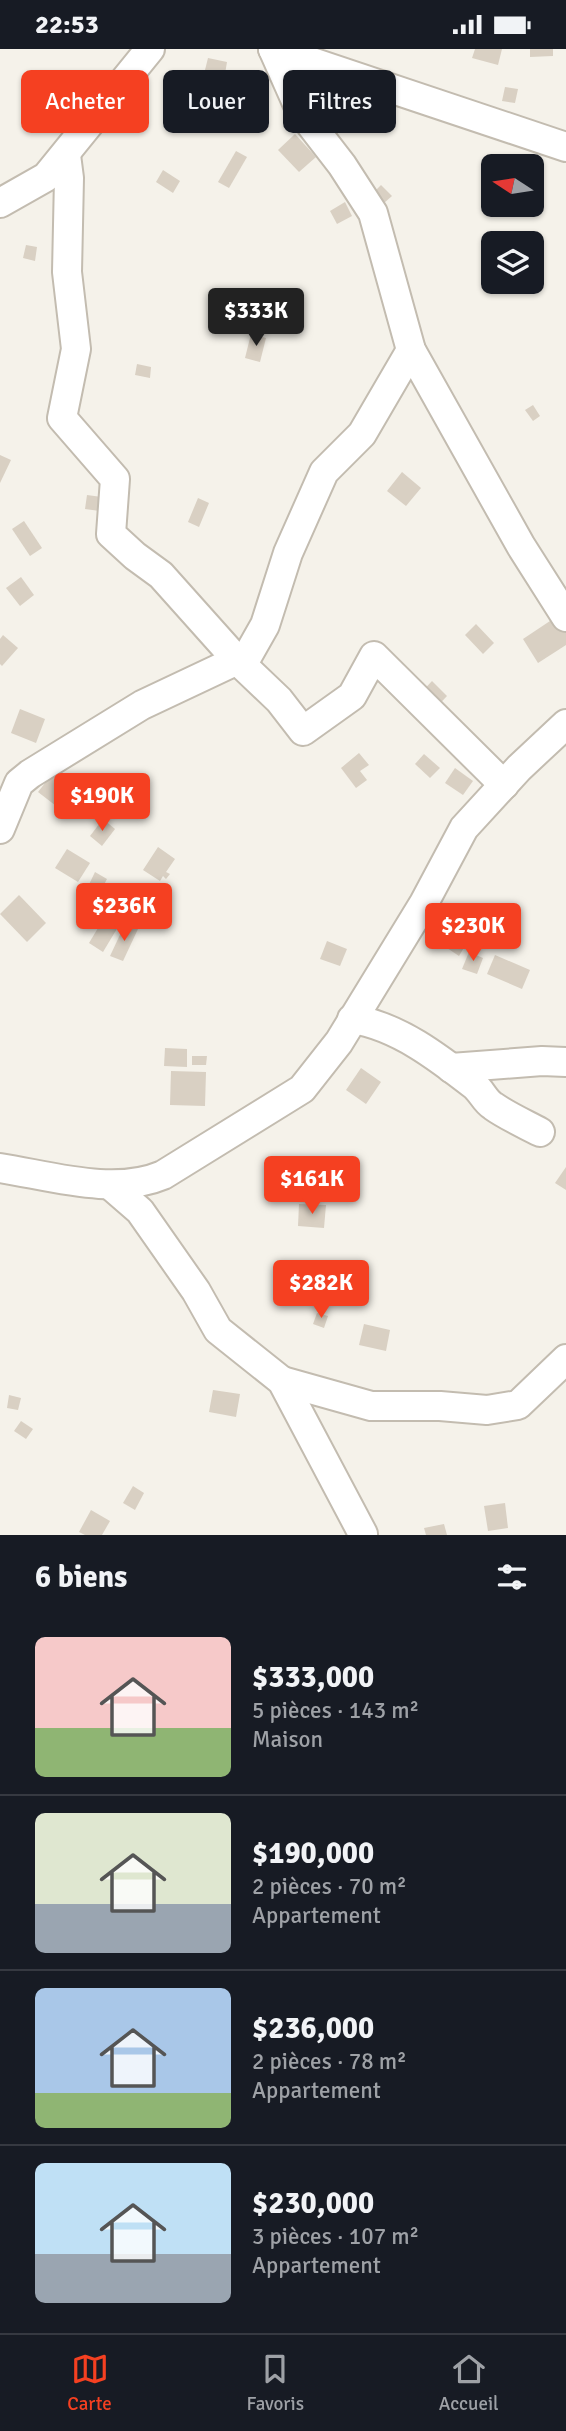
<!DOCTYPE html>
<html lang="fr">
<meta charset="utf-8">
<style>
body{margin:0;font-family:Signika,sans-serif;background:#20242c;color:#f1f3f6;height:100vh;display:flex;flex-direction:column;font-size:26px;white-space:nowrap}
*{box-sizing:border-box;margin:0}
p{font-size:23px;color:#9ea1a6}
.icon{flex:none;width:38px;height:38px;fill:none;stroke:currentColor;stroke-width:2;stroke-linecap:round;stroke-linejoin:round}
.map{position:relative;height:1486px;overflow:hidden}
.drawer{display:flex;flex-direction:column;background:#171b24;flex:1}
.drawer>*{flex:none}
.guide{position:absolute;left:21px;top:21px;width:525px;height:63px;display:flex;gap:14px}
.needle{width:46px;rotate:282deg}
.controls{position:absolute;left:481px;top:105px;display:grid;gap:14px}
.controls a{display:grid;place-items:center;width:63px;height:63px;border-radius:10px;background:#171b24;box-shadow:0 2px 5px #0004;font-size:35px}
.price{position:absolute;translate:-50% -60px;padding:0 16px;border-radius:7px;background:#f54021;color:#fff;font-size:23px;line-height:46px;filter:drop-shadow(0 2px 4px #0008)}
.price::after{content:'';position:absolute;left:50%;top:42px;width:21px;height:16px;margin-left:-10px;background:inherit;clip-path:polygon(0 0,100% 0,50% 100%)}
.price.on{background:#222;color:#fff}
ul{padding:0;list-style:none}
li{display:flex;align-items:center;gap:21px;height:175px;padding:0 35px}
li+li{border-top:2px solid #363941}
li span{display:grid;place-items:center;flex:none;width:196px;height:140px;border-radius:10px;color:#555}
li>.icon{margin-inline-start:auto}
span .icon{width:84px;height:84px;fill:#fffc;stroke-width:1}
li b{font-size:30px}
h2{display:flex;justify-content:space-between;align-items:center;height:84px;padding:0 35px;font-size:30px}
.pill{padding:0 24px;border-radius:10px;background:#171b24;box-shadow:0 2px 5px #0004;font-size:24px;line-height:63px}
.pill.on{background:#f54021;color:#fff}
.status{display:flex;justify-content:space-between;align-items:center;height:49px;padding:0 35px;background:#171b24;direction:ltr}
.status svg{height:19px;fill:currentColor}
.tab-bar{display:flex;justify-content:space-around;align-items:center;height:98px;border-top:2px solid #363941;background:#171b24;font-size:19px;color:#9ea1a6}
.tab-bar a{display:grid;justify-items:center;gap:4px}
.tab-bar .on{color:#f54021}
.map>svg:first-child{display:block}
.building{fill:#d9d0c3}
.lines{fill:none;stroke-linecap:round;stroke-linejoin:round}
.minor-casing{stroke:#c3bcb0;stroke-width:32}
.minor{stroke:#fff;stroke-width:28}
</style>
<div class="status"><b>22:53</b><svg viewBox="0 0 49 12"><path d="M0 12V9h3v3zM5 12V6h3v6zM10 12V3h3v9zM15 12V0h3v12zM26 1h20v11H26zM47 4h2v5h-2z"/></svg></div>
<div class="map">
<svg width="566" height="1486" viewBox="0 0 566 1486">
<rect width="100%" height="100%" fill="#f5f2ea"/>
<!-- building -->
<g class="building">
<polygon points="475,0 502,0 498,16 472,9"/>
<polygon points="530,0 553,0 553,7 530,8"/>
<polygon points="208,9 227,13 225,25 205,21"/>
<polygon points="505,38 518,40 515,54 502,52"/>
<polygon points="295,85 316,108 299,123 278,101"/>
<polygon points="236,102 247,108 229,139 218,133"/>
<polygon points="163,121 180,132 173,144 156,133"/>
<polygon points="381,136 392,147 384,154 374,143"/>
<polygon points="345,153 352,167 337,175 330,162"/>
<polygon points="26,196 37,198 35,212 23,209"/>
<polygon points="245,256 260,260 258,270 243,266"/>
<polygon points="251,285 266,289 260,313 245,309"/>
<polygon points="137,315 151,318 150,329 135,326"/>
<polygon points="533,356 540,367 533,372 525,361"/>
<polygon points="0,406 11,411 0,434"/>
<polygon points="402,423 421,439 406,457 387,442"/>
<polygon points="87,446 109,449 107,463 85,460"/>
<polygon points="198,449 209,454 199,478 188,473"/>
<polygon points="24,472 42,499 30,507 12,480"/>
<polygon points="21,528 34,546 20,557 6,539"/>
<polygon points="559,566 566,578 566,596 538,614 523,590"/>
<polygon points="476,575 494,594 483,605 465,586"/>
<polygon points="3,586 18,599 2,617 0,615 0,590"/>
<polygon points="432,632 447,647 433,662 418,647"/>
<polygon points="20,660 45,670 36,694 11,684"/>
<polygon points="359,704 369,716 360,722 367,731 356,739 341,719"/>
<polygon points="424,705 440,719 430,729 415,715"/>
<polygon points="455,719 473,732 463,746 445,734"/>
<polygon points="56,720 78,738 60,760 38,743"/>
<polygon points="103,770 115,780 102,797 90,787"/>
<polygon points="158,798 175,810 166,823 170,825 166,830 163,827 160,832 143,821"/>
<polygon points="67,800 90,814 78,833 55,819"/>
<polygon points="95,823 107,830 94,854 83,848"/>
<polygon points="19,846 46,874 27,893 0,865"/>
<polygon points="104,869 118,878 103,903 89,894"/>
<polygon points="125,875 138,880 123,912 110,907"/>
<polygon points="457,883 469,890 459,907 447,899"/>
<polygon points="327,892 347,900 340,917 320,910"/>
<polygon points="469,903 483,909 477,925 462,920"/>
<polygon points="495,906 530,921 522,940 487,925"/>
<polygon points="165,999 187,1000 187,1018 164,1017"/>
<polygon points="192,1007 207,1007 206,1016 192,1016"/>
<polygon points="361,1019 381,1033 366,1055 346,1041"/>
<polygon points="171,1022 206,1023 205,1057 170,1056"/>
<polygon points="566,1118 566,1141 555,1134"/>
<polygon points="299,1155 326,1156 324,1179 298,1177"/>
<polygon points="317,1264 328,1267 324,1279 313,1275"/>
<polygon points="364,1275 390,1281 386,1302 359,1296"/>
<polygon points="213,1341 240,1345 236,1368 209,1363"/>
<polygon points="9,1346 21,1349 18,1361 7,1359"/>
<polygon points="21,1372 33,1380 26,1390 14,1382"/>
<polygon points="133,1437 144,1444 135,1461 123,1454"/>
<polygon points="505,1454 508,1479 488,1482 484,1457"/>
<polygon points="91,1461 110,1472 102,1486 85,1486 79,1483"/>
<polygon points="444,1475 447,1486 426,1486 424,1479"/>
</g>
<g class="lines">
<!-- minor casing -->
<g class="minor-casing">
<g id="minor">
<polyline points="273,0 301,63 342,116 373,164 411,301 521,497 566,568"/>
<polyline points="273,0 566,98"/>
<polyline points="66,106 69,129 67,223 76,300 62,369 115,430 111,485 135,507 161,526 237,611 279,651 303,682 352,647 374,607 504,736"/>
<polyline points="0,154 46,128 150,0"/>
<polyline points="0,780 19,734 30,725 142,656 248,606 265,576 288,504 324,423 362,385 411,301"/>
<path d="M352 970C398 977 439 1009 475 1037 482 1043 485 1052 493 1057 507 1067 525 1075 540 1083"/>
<polyline points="451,1019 542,1012 566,1013"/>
<path d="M0 1119C51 1127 114 1147 163 1126L302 1040 339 993 424 854 464 779 519 719 566 675"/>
<polyline points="110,1136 140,1162 196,1242 218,1281 282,1332 363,1485"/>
<polyline points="282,1332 371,1357 440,1357 487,1361 518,1356 566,1310"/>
</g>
</g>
<!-- minor -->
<use href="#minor" class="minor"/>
</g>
</svg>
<div class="controls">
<a><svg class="needle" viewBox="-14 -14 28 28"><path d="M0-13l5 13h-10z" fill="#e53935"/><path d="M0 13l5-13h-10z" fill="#9ea1a6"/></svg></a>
<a><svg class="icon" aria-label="layers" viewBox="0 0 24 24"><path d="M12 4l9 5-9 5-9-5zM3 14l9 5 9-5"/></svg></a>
</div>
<b class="price on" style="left:256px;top:299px">$333K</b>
<b class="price" style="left:102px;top:784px">$190K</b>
<b class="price" style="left:124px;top:894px">$236K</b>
<b class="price" style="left:473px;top:914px">$230K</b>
<b class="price" style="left:312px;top:1167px">$161K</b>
<b class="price" style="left:321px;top:1271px">$282K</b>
<div class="guide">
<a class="pill on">Acheter</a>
<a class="pill">Louer</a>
<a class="pill">Filtres</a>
</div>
</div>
<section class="drawer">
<h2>6 biens<svg class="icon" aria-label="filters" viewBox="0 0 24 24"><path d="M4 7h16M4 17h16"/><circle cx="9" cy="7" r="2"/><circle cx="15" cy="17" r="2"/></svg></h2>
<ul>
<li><span style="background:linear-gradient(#f6c9c9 65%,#8fb573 0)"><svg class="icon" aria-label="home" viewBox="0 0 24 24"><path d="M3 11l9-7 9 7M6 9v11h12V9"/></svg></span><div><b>$333,000</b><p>5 pièces · 143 m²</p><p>Maison</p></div></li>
<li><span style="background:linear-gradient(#dfe7d0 65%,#9aa5b1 0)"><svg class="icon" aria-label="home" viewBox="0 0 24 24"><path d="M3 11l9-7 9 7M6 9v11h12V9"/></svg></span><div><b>$190,000</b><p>2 pièces · 70 m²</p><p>Appartement</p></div></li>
<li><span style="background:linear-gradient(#a9c7e8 75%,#8fb573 0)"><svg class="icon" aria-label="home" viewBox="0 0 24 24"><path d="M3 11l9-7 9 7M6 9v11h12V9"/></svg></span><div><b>$236,000</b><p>2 pièces · 78 m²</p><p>Appartement</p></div></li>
<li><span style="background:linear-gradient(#bfe0f5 65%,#9aa5b1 0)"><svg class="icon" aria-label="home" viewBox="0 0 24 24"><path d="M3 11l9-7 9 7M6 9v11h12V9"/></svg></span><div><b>$230,000</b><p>3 pièces · 107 m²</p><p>Appartement</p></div></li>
</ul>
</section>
<nav class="tab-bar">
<a class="on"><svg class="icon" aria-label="map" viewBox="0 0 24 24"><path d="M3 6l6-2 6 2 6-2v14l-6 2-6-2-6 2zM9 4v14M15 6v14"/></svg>Carte</a>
<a><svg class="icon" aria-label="saved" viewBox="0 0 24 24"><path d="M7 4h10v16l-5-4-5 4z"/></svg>Favoris</a>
<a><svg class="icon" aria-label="home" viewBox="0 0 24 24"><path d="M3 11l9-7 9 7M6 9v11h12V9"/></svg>Accueil</a>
</nav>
